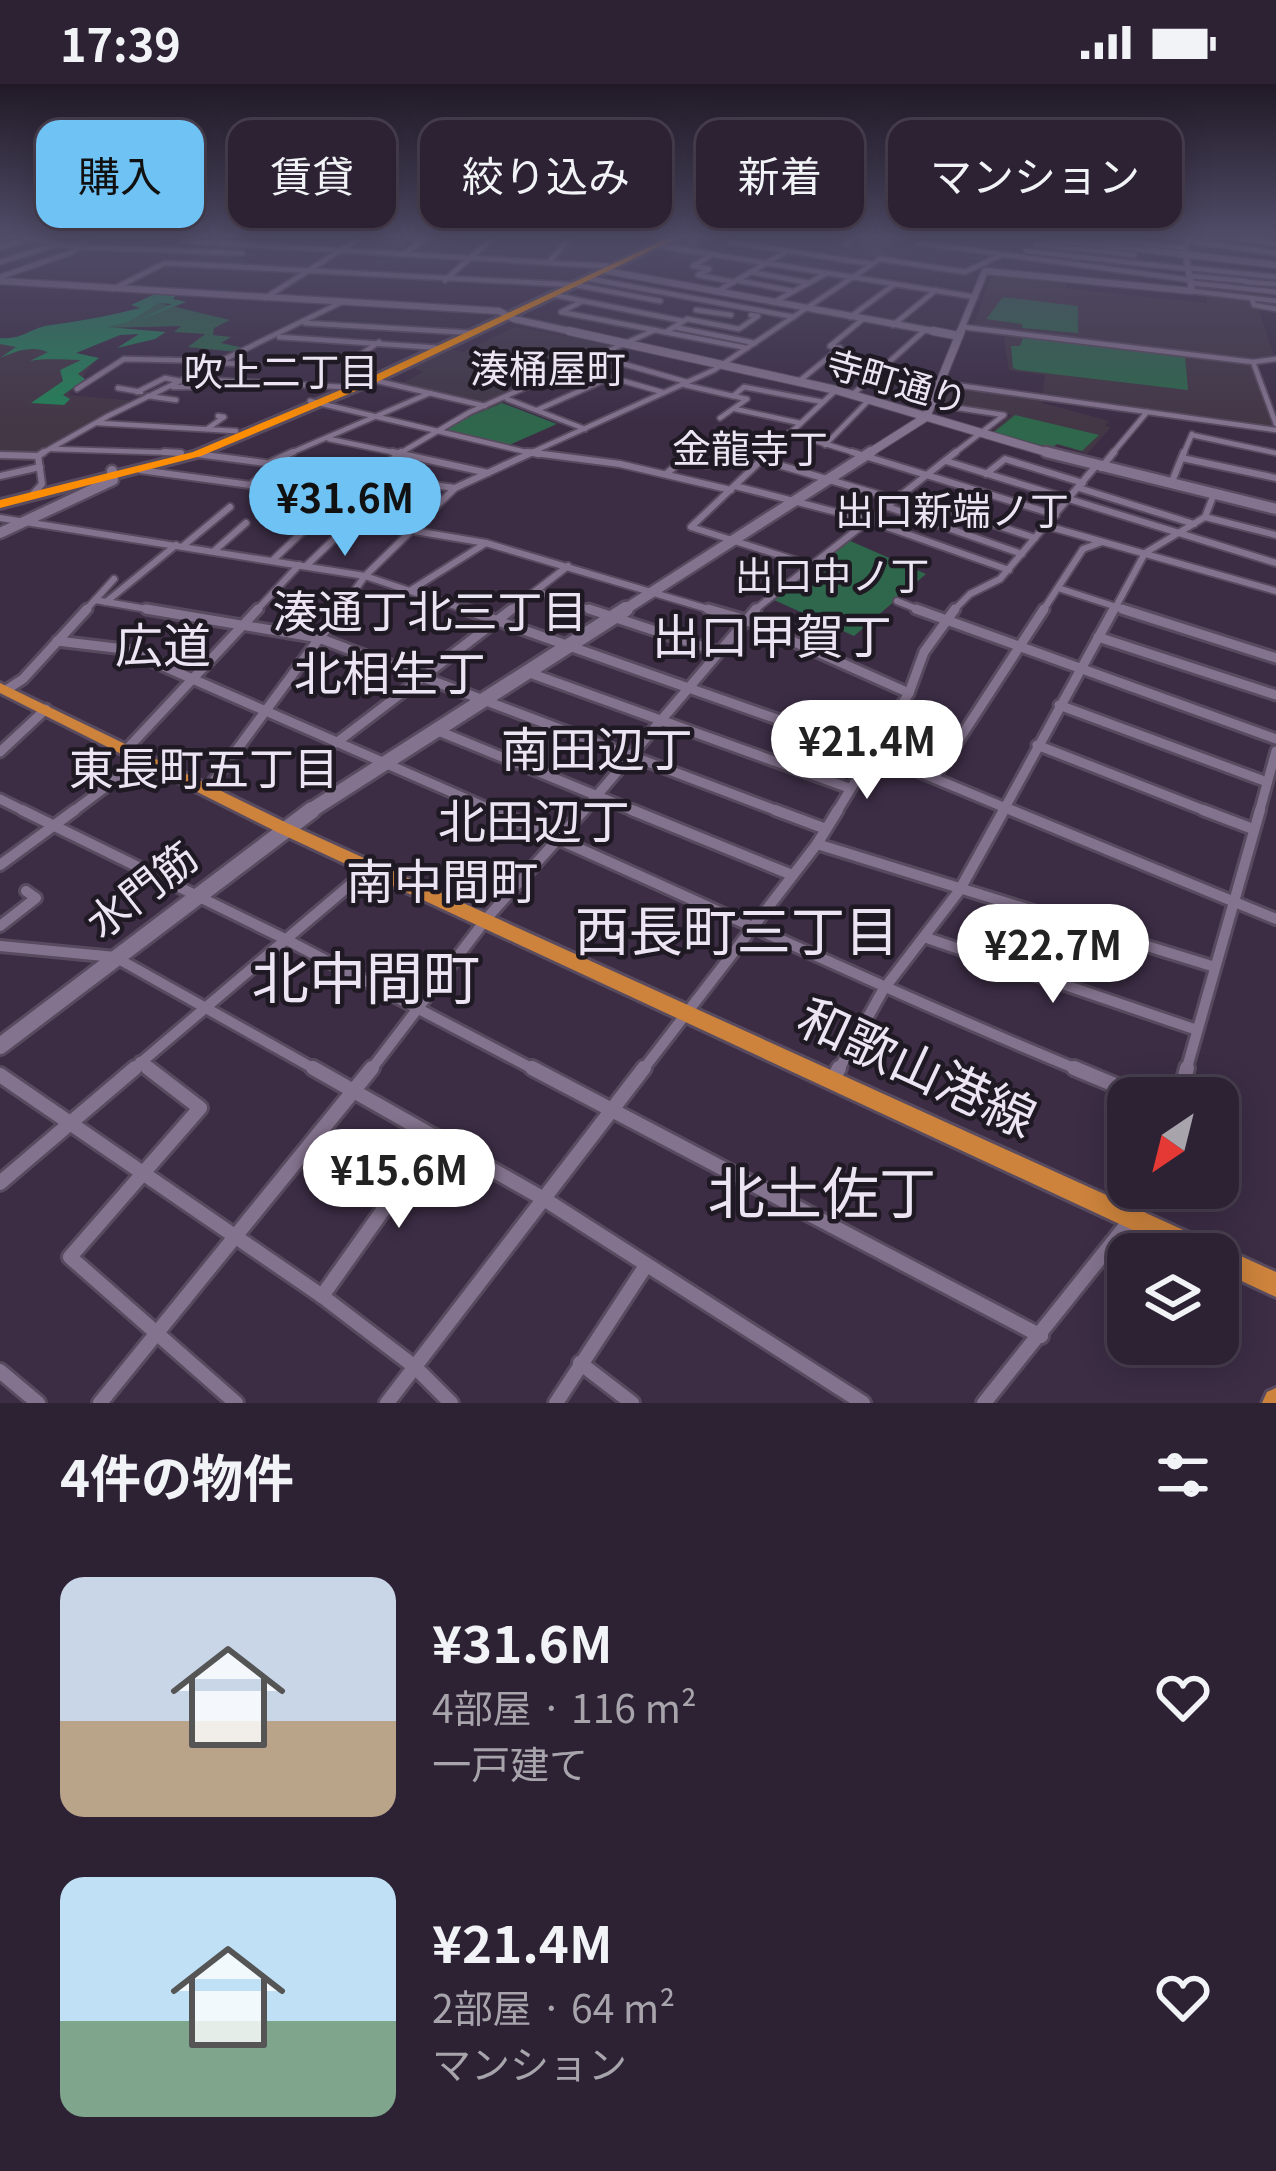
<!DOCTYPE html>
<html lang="ja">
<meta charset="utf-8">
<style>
body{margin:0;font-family:Georgia,"Noto Sans JP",serif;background:#392f40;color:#f1f3f6;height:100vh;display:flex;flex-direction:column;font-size:45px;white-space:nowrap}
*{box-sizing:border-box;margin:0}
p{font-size:39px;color:#a7a4ac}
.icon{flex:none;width:66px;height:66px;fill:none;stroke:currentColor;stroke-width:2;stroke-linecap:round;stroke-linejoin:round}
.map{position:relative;height:1319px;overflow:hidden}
.panel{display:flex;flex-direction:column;background:#2d2234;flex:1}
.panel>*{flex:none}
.guide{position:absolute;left:36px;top:36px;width:1206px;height:108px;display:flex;gap:24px}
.needle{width:78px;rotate:215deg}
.tools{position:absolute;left:1107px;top:993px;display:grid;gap:24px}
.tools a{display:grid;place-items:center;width:132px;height:132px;border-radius:24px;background:#2d2234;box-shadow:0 6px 30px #0003,0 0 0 3px #483f4f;font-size:60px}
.price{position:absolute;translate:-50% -102px;padding:0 27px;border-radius:42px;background:#fff;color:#222;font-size:39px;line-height:78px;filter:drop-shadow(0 3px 6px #0008)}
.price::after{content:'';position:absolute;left:50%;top:72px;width:36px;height:27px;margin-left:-18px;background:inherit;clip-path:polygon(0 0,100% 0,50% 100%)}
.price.selected{background:#6ec2f4;color:#111}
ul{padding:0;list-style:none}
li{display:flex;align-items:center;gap:36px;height:300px;padding:0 60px}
li span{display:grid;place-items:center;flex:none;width:336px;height:240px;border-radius:24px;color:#555}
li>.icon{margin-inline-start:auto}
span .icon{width:144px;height:144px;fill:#fffc;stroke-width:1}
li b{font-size:51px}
h2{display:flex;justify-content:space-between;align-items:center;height:144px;padding:0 60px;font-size:51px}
.pill{padding:0 42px;border-radius:24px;background:#2d2234;box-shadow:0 6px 30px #0003,0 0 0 3px #483f4f;font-size:42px;line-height:108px}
.pill.selected{background:#6ec2f4;color:#111}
.status{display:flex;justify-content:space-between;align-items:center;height:84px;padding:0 60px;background:#2d2234;direction:ltr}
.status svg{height:33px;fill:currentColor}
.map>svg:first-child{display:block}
.education{fill:#433746}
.medical{fill:#413747}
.green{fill:#2e674b}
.forest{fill:#248158}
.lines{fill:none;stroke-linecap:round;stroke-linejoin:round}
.street-far4-casing{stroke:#584b5f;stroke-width:8}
.street-far3-casing{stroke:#584b5f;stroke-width:10}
.street-far2-casing{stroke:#584b5f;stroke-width:15}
.street-far1-casing{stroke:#584b5f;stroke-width:16}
.street-casing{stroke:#584b5f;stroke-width:20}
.secondary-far4-casing{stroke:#584b5f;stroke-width:9}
.secondary-far3-casing{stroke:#584b5f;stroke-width:10}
.secondary-far2-casing{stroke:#584b5f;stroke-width:15}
.secondary-far1-casing{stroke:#584b5f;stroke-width:20}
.secondary-casing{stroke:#584b5f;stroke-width:22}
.primary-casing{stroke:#584b5f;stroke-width:6}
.highway-casing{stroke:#584b5f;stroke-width:6}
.street-far4{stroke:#84738e;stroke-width:4.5}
.street-far3{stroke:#84738e;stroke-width:6}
.street-far2{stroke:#84738e;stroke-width:9}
.street-far1{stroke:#84738e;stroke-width:10}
.street{stroke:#84738e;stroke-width:14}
.secondary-far4{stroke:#84738e;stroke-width:6}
.secondary-far3{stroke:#84738e;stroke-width:8}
.secondary-far2{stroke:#84738e;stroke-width:10}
.secondary-far1{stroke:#84738e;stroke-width:14}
.secondary{stroke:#84738e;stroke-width:16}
.primary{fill:#cd833c;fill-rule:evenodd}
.highway{fill:#fd8d05;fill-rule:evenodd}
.labels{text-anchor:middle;stroke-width:9;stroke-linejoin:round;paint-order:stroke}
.far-street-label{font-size:36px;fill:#ede4f3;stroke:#1f1923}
.far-quarter-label{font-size:39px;fill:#ede4f3;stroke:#1f1923}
.far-neighbourhood-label{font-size:39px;fill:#ede4f3;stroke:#1f1923}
.street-label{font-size:42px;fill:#ede4f3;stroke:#1f1923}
.neighbourhood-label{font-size:45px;fill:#ede4f3;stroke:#1f1923}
.quarter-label{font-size:48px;fill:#ede4f3;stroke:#1f1923}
.near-street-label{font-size:51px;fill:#ede4f3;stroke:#1f1923}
.near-neighbourhood-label{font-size:54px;fill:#ede4f3;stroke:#1f1923}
.near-quarter-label{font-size:57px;fill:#ede4f3;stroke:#1f1923}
</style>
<div class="status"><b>17:39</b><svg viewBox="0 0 49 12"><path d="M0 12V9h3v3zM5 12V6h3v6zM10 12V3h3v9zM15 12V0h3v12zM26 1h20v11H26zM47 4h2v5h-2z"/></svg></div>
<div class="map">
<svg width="1276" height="1319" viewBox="0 0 1276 1319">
<rect width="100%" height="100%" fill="#3c2d45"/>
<!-- education -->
<g class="education">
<polygon points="992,189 1065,196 1066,204 1089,207 1207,219 1207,212 1250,217 1258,224 1275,274 1248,276 974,241"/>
<polygon points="1003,248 1250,279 1275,345 1042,313 1045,291 1009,286"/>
<polygon points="0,257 96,275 69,311 136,317 40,370 0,369"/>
<polygon points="948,302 1042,315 1042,319 1110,337 1105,342 1111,343 1087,370 1058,361 1052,366 991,348 1011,331 942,320"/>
</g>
<!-- medical -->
<polygon class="medical" points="515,243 622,262 490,319 399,301 423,288 413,284 452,266 463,268"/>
<!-- green -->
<g class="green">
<polygon points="1003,213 1078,222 1078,249 1022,244 1022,240 986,235"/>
<polygon points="159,219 230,236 214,244 213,251 231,253 221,259 245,264 237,268 188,263 205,250 174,248 181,242 104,244"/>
<polygon points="1024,251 1185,272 1188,306 1019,286 1013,284 1011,262 1020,262"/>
<polygon points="502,319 557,340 507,362 440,345"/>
<polygon points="1015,331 1099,351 1082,367 1057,360 1051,364 994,348"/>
<polygon points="848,456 926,490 854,552 774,516"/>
</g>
<!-- forest -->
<path class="forest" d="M155 210 176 211 173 215 186 218 134 238 172 220 159 219 128 238 107 243 166 248 155 255 117 264 139 250 120 251 76 269 99 274 78 290 85 295 63 311 70 315 64 321 31 319 63 297 60 286 81 276C62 276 48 274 30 277L48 268C31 261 16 267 0 274L16 263 0 260V254C24 256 31 243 51 241 80 237 113 231 140 224L131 221Z"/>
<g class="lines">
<!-- street-far4 casing -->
<g class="street-far4-casing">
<g id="street-far4">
<polyline points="32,154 78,164"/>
<polyline points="1094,154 1185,164 1189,154"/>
<polyline points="1240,154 1276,159"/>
<polyline points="184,157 606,182"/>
<polyline points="1188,157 1276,169"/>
<polyline points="730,158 872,180"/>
<polyline points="919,159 1191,196"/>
<polyline points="846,160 853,154"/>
<polyline points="1036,160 1134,171"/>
<polyline points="660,162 975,213"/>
<polyline points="0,163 32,154"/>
<polyline points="80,163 242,169"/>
<polyline points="1026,167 1189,185"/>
<polyline points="405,170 426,154"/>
<polyline points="713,170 693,182 709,185 698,191 734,198"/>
<polyline points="0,178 58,160"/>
<polyline points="549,178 570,154"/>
<polyline points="1189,184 1276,193"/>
<polyline points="751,188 809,199"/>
<polyline points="1190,192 1246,197"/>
<polyline points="0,193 72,168 89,154"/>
<polyline points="591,195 794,233"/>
<polyline points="445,196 493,154"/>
<polyline points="740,197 793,207"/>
<polyline points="1246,198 1276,200"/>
<polyline points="1192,199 1276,208"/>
<polyline points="113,205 165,179 576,201 660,217"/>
<polyline points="718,207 787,167"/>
<polyline points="1192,207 1276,217"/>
<polyline points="555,211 583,217 561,228 747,264"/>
<polyline points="265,214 360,154"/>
<polyline points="1252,215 1254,221 1276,225"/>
<polyline points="583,217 683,237"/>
<polyline points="774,218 827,189"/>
<polyline points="696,226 731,231"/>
<polyline points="850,233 895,200"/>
<polyline points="305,239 474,249"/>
<polyline points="893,241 936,206"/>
<polyline points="674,243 755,259"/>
<polyline points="963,243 1253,278 1276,340"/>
<polyline points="666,248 687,235 739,245 758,232 751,231"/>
<polyline points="279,253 441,264"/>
<polyline points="360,271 379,258"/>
<polyline points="606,275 687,298"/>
<polyline points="1253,278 1276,275"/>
<polyline points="222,279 258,281"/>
<polyline points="581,285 662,308"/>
<polyline points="190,295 344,303"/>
<polyline points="373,296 485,322"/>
<polyline points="798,298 840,264 830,262 863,235"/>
<polyline points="941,299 1276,346"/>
<polyline points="685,301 733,312"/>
<polyline points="173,303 197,303"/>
<polyline points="118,304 141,308"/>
<polyline points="77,305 124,275 215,277"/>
<polyline points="137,308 165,294 180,297"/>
<polyline points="852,311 925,246"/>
<polyline points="148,312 176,316"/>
<polyline points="507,315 585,345"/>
<polyline points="310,317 539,371"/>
<polyline points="932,320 1004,331 952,371"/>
<polyline points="735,325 800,339"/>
<polyline points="537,326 609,294"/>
<polyline points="720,334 747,315 733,312 744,303 823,318"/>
<polyline points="98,339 236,347"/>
<polyline points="207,345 224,333 218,332"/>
<polyline points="732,347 780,358"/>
<polyline points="789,349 862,371"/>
<polyline points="1192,351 1276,369"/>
<polyline points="329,355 406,371"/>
<polyline points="825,361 869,316"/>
<polyline points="53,365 181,369"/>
<polyline points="197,370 208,371"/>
<polyline points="0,371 18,371"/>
<polyline points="39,371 108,332 342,218"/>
<polyline points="286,371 430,309"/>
<polyline points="397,371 470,328 655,246"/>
<polyline points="526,371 714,286 880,175 965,188 999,172"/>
<polyline points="767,371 836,306"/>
<polyline points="1111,371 1147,328"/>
<polyline points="1183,371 1192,350"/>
</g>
</g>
<!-- street-far3 casing -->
<g class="street-far3-casing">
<g id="street-far3">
<polyline points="164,368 181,369"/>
<polyline points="392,368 488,389"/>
<polyline points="527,368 620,380 731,406"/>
<polyline points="770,368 691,443 810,481"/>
<polyline points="852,368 1056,431"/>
<polyline points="197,370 455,404"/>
<polyline points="0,371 38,372"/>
<polyline points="1182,374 1276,394"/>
<polyline points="762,376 894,415"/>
<polyline points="946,377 1276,479"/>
<polyline points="271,378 293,368"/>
<polyline points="1101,384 1114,368"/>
<polyline points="140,386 250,401 275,381"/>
<polyline points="666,390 684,375 707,381"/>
<polyline points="986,390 1005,375 1083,399"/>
<polyline points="0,392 40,383"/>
<polyline points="370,394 401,368"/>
<polyline points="1171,400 1184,368"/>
<polyline points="735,402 867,436 1009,486"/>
<polyline points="1079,404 1194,440"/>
<polyline points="901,410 1035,454"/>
<polyline points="31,412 42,400 38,372 44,368"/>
<polyline points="885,422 1022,470"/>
<polyline points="320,431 486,459 718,528"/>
<polyline points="1205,433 1276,451"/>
<polyline points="0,434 365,492 473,528"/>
<polyline points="1047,442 1276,507"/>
<polyline points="183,462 230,423"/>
<polyline points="214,467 246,439"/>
<polyline points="273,476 360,393"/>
<polyline points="306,482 354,436"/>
<polyline points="1058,504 1132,528"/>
<polyline points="411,506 486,459"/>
<polyline points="536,507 598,528"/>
<polyline points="95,516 164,528"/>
<polyline points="897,517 924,528"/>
<polyline points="106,518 176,461"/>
<polyline points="84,528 114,495"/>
<polyline points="255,528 299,481"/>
<polyline points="339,528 365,492 455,404 533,368"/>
<polyline points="508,528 568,482"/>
<polyline points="752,528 956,368"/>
<polyline points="952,528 970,510 1000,495 1095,383"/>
<polyline points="1042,528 1083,465 1102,458"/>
<polyline points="1113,528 1145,469 1205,433 1214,410"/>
</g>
</g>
<!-- street-far2 casing -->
<g class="street-far2-casing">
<g id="street-far2">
<polyline points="146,525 319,554 783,729"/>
<polyline points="464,525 871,668 1018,729"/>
<polyline points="589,525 716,567"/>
<polyline points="708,525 743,535 909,609"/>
<polyline points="916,525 1276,655"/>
<polyline points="1122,525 1276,574"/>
<polyline points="1098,553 1276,611"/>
<polyline points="57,557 124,565 499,729"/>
<polyline points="527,588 849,704"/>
<polyline points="6,606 23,595 87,525"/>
<polyline points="1059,621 1267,698"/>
<polyline points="436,646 639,729"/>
<polyline points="336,659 512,525"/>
<polyline points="1037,661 1211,729"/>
<polyline points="126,666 258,525"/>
<polyline points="0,668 46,625"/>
<polyline points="934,694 1044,525"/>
<polyline points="207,706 341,525"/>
<polyline points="0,715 28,729"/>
<polyline points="71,729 143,675"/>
<polyline points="582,729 756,525"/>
<polyline points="836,729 909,609 924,568 955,525"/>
<polyline points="1002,729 1114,525"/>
<polyline points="1259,729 1276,667"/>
</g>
</g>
<!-- street-far1 casing -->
<g class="street-far1-casing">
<g id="street-far1">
<polyline points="22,726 287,856 537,987"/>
<path d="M492 726C689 812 882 905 1081 987"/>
<polyline points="632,726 792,791"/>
<polyline points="775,726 826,745"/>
<polyline points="1011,726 1276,835"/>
<polyline points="1203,726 1253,745"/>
<polyline points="817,760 1215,883"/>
<polyline points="0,781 75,726"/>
<polyline points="0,842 36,814 26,807"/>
<polyline points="924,853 1197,946"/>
<polyline points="0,862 115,873 318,987"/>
<polyline points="140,978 152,987"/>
<polyline points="131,987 370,784"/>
<polyline points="370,987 487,834 584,726"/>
<polyline points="642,987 817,760 838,726"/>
<polyline points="838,987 883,906 959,807 1004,726"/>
<polyline points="1186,987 1260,726"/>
</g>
</g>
<!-- street casing -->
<g class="street-casing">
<g id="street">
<polyline points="148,984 200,1024 70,1173 236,1319"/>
<polyline points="313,984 544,1115 863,1319"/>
<polyline points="532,984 1041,1252"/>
<polyline points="1074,984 1146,1014"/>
<polyline points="0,991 322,1212 415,1283 451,1319"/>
<polyline points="833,996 839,984"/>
<polyline points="1179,1014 1187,984"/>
<polyline points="0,1099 135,984"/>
<polyline points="322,1212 435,1053"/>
<polyline points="580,1279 632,1319"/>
<polyline points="0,1287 38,1319"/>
<polyline points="100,1319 372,984"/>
<polyline points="387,1319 644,984"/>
<polyline points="556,1319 645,1183"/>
<polyline points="984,1319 1156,1104"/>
</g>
</g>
<!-- secondary-far4 casing -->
<g class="secondary-far4-casing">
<g id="secondary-far4">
<polyline points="1042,154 1276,181"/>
<polyline points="606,182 607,187 949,250"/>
<polyline points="0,197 499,227 514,235 583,250"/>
<polyline points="959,250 985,187 1192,207 1185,164"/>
</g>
</g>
<!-- secondary-far3 casing -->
<g class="secondary-far3-casing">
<g id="secondary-far3">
<polyline points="569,247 836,306 1056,371"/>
<polyline points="933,247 959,252"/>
<polyline points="866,371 926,333 961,247"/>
</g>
</g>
<!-- secondary-far2 casing -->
<g class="secondary-far2-casing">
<g id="secondary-far2">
<polyline points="1046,368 1276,425"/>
<polyline points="0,449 113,396 112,387"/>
<polyline points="621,528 871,368"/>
</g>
</g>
<!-- secondary-far1 casing -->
<g class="secondary-far1-casing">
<polyline id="secondary-far1" points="307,729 626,525"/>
</g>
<!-- secondary casing -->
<g class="secondary-casing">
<polyline id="secondary" points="0,962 312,726"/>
</g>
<!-- primary casing -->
<g class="primary-casing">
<g id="primary">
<polygon points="0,599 289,740 1276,1188 1276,1213 1218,1186 1218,1170 1184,1170 277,748 0,609"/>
<polygon points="1276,1304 1276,1319 1262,1319 1267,1308"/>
</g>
</g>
<!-- highway casing -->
<g class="highway-casing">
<polygon id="highway" points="668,154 677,154 377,298 201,372 0,424 0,416 193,368 369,294"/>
</g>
<!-- street-far4 -->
<use href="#street-far4" class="street-far4"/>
<!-- street-far3 -->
<use href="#street-far3" class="street-far3"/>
<!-- street-far2 -->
<use href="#street-far2" class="street-far2"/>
<!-- street-far1 -->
<use href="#street-far1" class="street-far1"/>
<!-- street -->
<use href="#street" class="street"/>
<!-- secondary-far4 -->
<use href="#secondary-far4" class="secondary-far4"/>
<!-- secondary-far3 -->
<use href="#secondary-far3" class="secondary-far3"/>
<!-- secondary-far2 -->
<use href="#secondary-far2" class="secondary-far2"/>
<!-- secondary-far1 -->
<use href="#secondary-far1" class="secondary-far1"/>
<!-- secondary -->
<use href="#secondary" class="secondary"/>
<!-- primary -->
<use href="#primary" class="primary"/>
<!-- highway -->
<use href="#highway" class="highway"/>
</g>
<!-- sky -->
<linearGradient id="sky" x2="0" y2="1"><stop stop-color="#211926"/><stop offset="0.45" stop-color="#504c68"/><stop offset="1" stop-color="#504c68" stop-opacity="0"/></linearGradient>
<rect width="1276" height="339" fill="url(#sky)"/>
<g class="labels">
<!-- far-street labels -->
<g class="far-street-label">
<text transform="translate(897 298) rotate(16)" y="13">寺町通り</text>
</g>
<!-- far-quarter labels -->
<g class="far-quarter-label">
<text x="548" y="299">湊桶屋町</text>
<text x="750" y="379">金龍寺丁</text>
<text x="952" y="441">出口新端ノ丁</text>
<text x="832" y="506">出口中ノ丁</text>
</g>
<!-- far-neighbourhood labels -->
<g class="far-neighbourhood-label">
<text x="281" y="302">吹上二丁目</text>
</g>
<!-- street labels -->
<g class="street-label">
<text transform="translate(142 806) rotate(-38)" y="15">水門筋</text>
</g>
<!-- neighbourhood labels -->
<g class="neighbourhood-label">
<text x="430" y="544">湊通丁北三丁目</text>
<text x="204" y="701">東長町五丁目</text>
</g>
<!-- quarter labels -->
<g class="quarter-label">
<text x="772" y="570">出口甲賀丁</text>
<text x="163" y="579">広道</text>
<text x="390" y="607">北相生丁</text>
<text x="597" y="683">南田辺丁</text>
<text x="534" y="755">北田辺丁</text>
<text x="442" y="815">南中間町</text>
</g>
<!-- near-street labels -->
<g class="near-street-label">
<text transform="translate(917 984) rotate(25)" y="18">和歌山港線</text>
</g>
<!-- near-neighbourhood labels -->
<g class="near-neighbourhood-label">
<text x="737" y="867">西長町三丁目</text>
</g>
<!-- near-quarter labels -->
<g class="near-quarter-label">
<text x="366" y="915">北中間町</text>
<text x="822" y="1130">北土佐丁</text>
</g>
</g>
</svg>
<div class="tools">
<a><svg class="needle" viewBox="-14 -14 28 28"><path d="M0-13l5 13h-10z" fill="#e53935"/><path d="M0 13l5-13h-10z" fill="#a7a4ac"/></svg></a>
<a><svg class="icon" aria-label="layers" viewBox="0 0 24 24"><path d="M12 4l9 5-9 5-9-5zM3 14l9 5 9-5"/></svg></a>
</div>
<b class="price selected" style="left:345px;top:475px">¥31.6M</b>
<b class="price" style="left:867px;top:718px">¥21.4M</b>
<b class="price" style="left:1053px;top:922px">¥22.7M</b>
<b class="price" style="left:399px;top:1147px">¥15.6M</b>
<div class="guide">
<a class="pill selected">購入</a>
<a class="pill">賃貸</a>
<a class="pill">絞り込み</a>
<a class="pill">新着</a>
<a class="pill">マンション</a>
</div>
</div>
<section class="panel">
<h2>4件の物件<svg class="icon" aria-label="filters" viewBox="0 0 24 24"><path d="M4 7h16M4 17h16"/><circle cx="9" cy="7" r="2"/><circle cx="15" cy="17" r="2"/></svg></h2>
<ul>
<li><span style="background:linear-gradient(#c9d6e8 60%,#b9a48a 0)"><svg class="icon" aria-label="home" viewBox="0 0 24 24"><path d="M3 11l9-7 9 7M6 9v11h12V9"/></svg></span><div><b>¥31.6M</b><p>4部屋 · 116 m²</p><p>一戸建て</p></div><svg class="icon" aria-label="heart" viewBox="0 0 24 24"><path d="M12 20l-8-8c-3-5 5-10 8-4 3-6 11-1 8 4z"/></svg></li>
<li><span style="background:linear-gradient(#bfe0f5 60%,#7fa58c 0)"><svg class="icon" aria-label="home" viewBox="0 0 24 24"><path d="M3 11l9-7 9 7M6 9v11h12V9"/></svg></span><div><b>¥21.4M</b><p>2部屋 · 64 m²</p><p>マンション</p></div><svg class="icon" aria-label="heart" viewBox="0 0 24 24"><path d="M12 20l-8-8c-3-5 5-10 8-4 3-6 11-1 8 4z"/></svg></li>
</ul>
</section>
